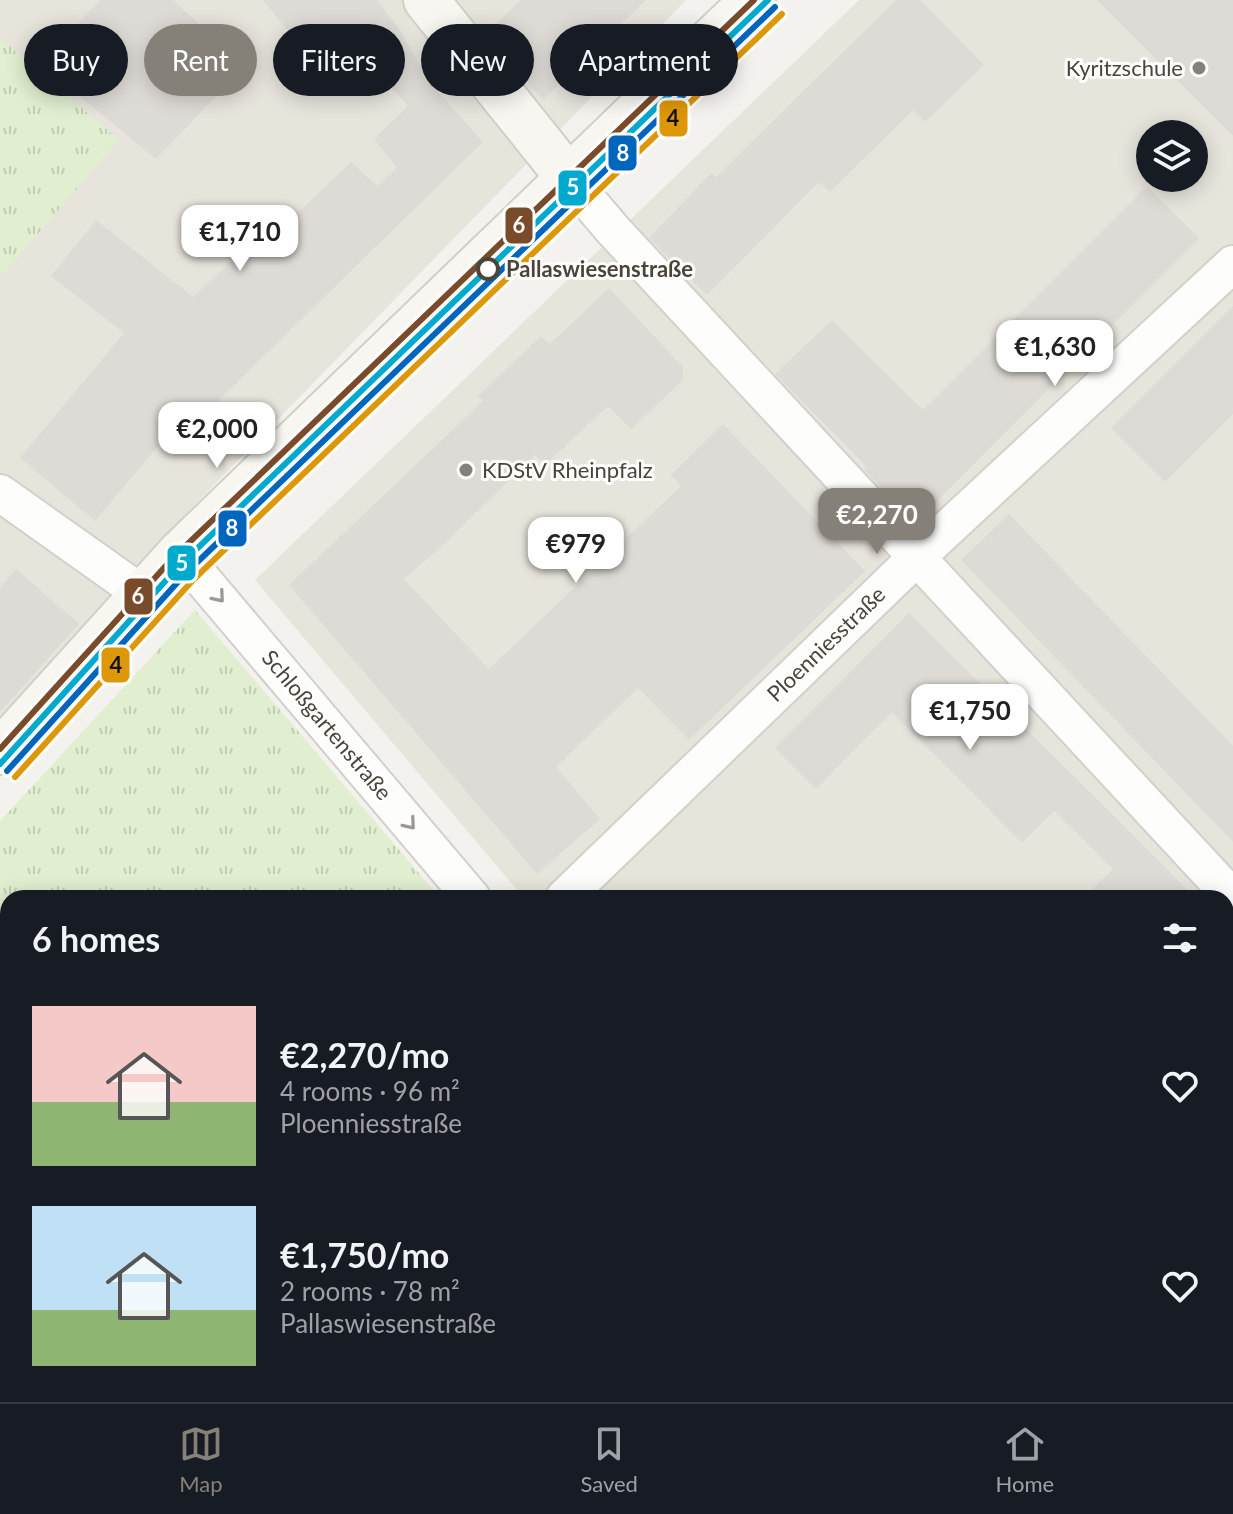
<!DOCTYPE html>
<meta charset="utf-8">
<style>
body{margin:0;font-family:Lato,sans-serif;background:#242831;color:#f1f3f6;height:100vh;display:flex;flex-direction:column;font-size:30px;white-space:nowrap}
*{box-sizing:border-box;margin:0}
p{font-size:26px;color:#9ea1a6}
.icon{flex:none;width:44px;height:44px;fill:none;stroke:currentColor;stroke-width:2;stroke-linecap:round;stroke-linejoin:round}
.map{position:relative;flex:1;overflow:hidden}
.panel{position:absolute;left:0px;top:890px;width:1234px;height:512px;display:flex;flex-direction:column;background:#171b24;border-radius:24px 24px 0 0;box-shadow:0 4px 20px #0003}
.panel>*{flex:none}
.top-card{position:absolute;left:24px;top:24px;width:800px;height:72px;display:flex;gap:16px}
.fabs{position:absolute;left:1136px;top:120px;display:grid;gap:16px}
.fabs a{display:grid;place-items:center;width:72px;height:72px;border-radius:50%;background:#171b24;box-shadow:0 4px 20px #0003;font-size:40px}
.price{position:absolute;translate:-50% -68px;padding:0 18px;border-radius:16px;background:#fff;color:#222;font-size:26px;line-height:52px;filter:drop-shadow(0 2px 4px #0008)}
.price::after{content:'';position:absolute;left:50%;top:48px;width:24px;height:18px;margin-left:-12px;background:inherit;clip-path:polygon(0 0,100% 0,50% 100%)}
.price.selected{background:#868178;color:#fff}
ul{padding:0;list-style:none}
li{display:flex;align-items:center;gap:24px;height:200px;padding:0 32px}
li span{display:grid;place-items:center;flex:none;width:224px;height:160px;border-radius:0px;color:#555}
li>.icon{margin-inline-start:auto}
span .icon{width:96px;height:96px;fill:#fffc;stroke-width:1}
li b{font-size:34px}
h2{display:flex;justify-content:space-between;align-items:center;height:96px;padding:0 32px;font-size:34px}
.tag{padding:0 28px;border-radius:36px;background:#171b24;box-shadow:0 4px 20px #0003;font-size:28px;line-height:72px}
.tag.selected{background:#868178;color:#fff}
.tab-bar{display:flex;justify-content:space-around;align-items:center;height:112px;border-top:2px solid #363941;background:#171b24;font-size:22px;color:#9ea1a6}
.tab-bar a{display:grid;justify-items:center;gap:4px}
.tab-bar .selected{color:#868178}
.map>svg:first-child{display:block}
.residential{fill:#e7e4dc;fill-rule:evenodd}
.park{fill:url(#park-tufts)}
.garden{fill:url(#garden-furrows)}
.pitch{fill:#e1eecf}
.building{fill:#dedbd6}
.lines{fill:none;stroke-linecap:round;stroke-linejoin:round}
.street-casing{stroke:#d2d0cb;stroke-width:40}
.secondary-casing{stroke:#d3cfc5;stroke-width:48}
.street{stroke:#fdfdfc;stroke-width:36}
.secondary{stroke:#f7f6f1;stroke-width:44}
.tram-1-casing{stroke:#fff;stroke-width:12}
.tram-2-casing{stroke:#fff;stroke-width:12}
.tram-3-casing{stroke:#fff;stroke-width:12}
.tram-4-casing{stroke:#fff;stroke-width:12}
.tram-1{stroke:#00a9ce;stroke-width:6}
.tram-2{stroke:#0065bd;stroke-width:6}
.tram-3{stroke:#7a4b2a;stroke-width:6}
.tram-4{stroke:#dd9709;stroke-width:6}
.oneway{stroke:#9b9791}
.poi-dot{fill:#868178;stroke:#fff;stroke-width:3}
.stop-dot{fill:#fff;stroke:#4b4439;stroke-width:4}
.labels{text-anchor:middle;stroke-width:6;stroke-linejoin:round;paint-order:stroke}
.poi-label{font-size:22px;fill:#4b4439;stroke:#fff;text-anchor:end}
.stop-label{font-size:22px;font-weight:bold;fill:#4b4439;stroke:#fff;text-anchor:start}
.street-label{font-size:22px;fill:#4b4439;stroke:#fff}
.line-badge{stroke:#fff;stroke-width:3}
.badge-label{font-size:22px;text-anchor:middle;font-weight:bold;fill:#fff}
.pale-badge-label{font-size:22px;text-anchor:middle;font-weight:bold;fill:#111}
</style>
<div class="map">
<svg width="1233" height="1402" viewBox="0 0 1233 1402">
<defs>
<pattern id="park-tufts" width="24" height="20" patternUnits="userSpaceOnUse" patternTransform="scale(2)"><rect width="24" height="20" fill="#e1eecf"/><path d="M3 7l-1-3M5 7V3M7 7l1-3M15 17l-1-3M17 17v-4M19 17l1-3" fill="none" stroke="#c3cdb2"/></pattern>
<pattern id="garden-furrows" width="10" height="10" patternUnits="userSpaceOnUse" patternTransform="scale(2)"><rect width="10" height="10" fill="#e1eecf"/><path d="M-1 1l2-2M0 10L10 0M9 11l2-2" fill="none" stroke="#c3cdb2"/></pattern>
</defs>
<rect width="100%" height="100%" fill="#f4f2ee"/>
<!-- residential -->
<g class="residential">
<polygon points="0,0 686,0 144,557 0,721"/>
<path d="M859 0H1233V1402H1033L1030 1394H1226V898H524L255 580ZM1150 134H1194V178H1150Z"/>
</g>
<!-- park -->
<g class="park">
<polygon points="0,38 119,140 3,274 0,271"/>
<polygon points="195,610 440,898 8,898 8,1394 801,1394 795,1402 0,1402 0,821"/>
<polygon points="1233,988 1233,1176 1226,1177 1226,995"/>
</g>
<!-- garden -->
<polygon class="garden" points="801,1394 913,1394 957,1402 795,1402"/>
<!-- pitch -->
<polygon class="pitch" points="0,1069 8,1072 8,1324 0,1321"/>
<!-- building -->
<g class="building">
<polygon points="100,0 173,0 245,66 156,159 70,88 92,61 65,38"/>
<polygon points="263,0 377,0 398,28 431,84 483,142 184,434 176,425 95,521 20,458 124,333 51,276 96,220 193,297 254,240 261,248 351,162 377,186 397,168 374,139 408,106 363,55 329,81"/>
<polygon points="521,0 646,0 543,100 485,34"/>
<polygon points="896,0 920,0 984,65 925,122 913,110 830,192 819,182 707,295 649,238 711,173 716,177"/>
<polygon points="1097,0 1233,0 1233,136"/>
<polygon points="1147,186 1199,238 916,522 864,470 867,467 775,374 832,320 923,410"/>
<polygon points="609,288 683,367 683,380 631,429 608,406 545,465 535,455 441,547 404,579 489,669 681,486 671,475 723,424 865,571 689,740 638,688 556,767 600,819 537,874 289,585 483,401 478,396 541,336 550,344"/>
<polygon points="1233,306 1233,414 1165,482 1111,428"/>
<polygon points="1009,514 1233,746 1233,842 961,560"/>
<polygon points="16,569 79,624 0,712 0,588"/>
<polygon points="909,613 1140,842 1195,898 1083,898 1113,869 1054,811 1022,843 892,712 816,789 775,748"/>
</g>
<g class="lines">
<!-- street casing -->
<g class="street-casing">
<g id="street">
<polyline points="568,177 613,230 1233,898"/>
<polyline points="0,493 141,593"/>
<polyline points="180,553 472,898"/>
<polyline points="564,898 918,556 1233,264"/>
<polyline points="1010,1394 1013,1402"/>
</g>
</g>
<!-- secondary casing -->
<g class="secondary-casing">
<g id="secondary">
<polyline points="426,0 568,177"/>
<polyline points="0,752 180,553 753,0"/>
</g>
</g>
<!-- street -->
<use href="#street" class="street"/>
<!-- secondary -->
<use href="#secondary" class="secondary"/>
<!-- tram-1 casing -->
<g class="tram-1-casing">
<polyline id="tram-1" points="0,764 179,566 768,0"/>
</g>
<!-- tram-2 casing -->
<g class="tram-2-casing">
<polyline id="tram-2" points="7,771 186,573 775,7"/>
</g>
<!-- tram-3 casing -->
<g class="tram-3-casing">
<polyline id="tram-3" points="0,749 172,559 754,0"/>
</g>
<!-- tram-4 casing -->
<g class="tram-4-casing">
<polyline id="tram-4" points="15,777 193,580 782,14"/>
</g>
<!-- tram-1 -->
<use href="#tram-1" class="tram-1"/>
<!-- tram-2 -->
<use href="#tram-2" class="tram-2"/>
<!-- tram-3 -->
<use href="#tram-3" class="tram-3"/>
<!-- tram-4 -->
<use href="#tram-4" class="tram-4"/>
</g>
<!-- one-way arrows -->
<defs><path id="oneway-chevron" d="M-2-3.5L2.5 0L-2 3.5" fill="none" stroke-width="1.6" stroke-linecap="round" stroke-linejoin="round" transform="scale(2)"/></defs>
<g class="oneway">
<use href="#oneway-chevron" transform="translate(219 597) rotate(50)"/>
<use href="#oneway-chevron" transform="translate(410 824) rotate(50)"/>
</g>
<!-- markers -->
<g class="poi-dot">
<circle cx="1199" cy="68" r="8"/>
<circle cx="466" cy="470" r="8"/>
</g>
<circle class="stop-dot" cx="488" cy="269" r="10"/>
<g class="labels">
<!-- poi labels -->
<g class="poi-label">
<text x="1183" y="76">Kyritzschule</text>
<text x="482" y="478" text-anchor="start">KDStV Rheinpfalz</text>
</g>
<!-- stop labels -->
<g class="stop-label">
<text x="506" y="277">Pallaswiesenstraße</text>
</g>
<!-- street labels -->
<g class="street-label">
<text transform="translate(826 644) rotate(-44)" y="8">Ploenniesstraße</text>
<text transform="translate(327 725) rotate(50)" y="8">Schloßgartenstraße</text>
</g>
</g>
<g class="line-badge">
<rect x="658" y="99" width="31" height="39" rx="8" fill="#dd9709"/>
<rect x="607" y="134" width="31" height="38" rx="8" fill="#0065bd"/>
<rect x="557" y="169" width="31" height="38" rx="8" fill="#00a9ce"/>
<rect x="504" y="206" width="30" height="39" rx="8" fill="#7a4b2a"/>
<rect x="217" y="509" width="31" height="39" rx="8" fill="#0065bd"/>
<rect x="166" y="544" width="31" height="38" rx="8" fill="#00a9ce"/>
<rect x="123" y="577" width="31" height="39" rx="8" fill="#7a4b2a"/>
<rect x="100" y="646" width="31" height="38" rx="8" fill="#dd9709"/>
</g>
<g class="badge-label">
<text x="623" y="161">8</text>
<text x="573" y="195">5</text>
<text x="519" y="233">6</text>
<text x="232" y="536">8</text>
<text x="182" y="571">5</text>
<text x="138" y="604">6</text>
</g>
<g class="pale-badge-label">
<text x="673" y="126">4</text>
<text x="116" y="673">4</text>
</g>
</svg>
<div class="fabs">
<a><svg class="icon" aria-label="layers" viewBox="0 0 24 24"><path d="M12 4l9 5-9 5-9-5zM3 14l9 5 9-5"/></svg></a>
</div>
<b class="price" style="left:240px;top:273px">€1,710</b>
<b class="price" style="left:1055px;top:388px">€1,630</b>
<b class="price" style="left:217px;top:470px">€2,000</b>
<b class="price selected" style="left:877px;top:556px">€2,270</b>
<b class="price" style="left:576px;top:585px">€979</b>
<b class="price" style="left:970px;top:752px">€1,750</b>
<div class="top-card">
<a class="tag">Buy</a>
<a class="tag selected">Rent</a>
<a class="tag">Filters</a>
<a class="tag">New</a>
<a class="tag">Apartment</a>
</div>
<section class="panel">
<h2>6 homes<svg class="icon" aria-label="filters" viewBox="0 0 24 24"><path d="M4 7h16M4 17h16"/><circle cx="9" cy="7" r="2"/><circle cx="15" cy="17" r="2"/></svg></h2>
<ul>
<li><span style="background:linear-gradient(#f6c9c9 60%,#8fb573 0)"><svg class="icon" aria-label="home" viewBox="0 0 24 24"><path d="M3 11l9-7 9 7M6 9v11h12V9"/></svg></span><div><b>€2,270/mo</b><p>4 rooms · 96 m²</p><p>Ploenniesstraße</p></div><svg class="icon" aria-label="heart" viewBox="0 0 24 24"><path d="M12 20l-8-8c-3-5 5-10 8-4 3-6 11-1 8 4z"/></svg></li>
<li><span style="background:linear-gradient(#bfe0f5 65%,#8fb573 0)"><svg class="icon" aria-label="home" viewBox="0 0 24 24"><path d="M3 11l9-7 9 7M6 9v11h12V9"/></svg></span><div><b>€1,750/mo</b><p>2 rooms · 78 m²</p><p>Pallaswiesenstraße</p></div><svg class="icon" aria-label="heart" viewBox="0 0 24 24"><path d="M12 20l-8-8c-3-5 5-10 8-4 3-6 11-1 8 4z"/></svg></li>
</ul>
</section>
</div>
<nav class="tab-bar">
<a class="selected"><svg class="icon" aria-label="map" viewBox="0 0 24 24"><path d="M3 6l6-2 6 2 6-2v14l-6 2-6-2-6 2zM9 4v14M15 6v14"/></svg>Map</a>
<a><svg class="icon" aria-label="saved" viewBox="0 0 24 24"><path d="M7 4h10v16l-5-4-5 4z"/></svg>Saved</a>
<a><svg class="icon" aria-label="home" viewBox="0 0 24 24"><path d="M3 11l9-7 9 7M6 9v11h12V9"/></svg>Home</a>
</nav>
